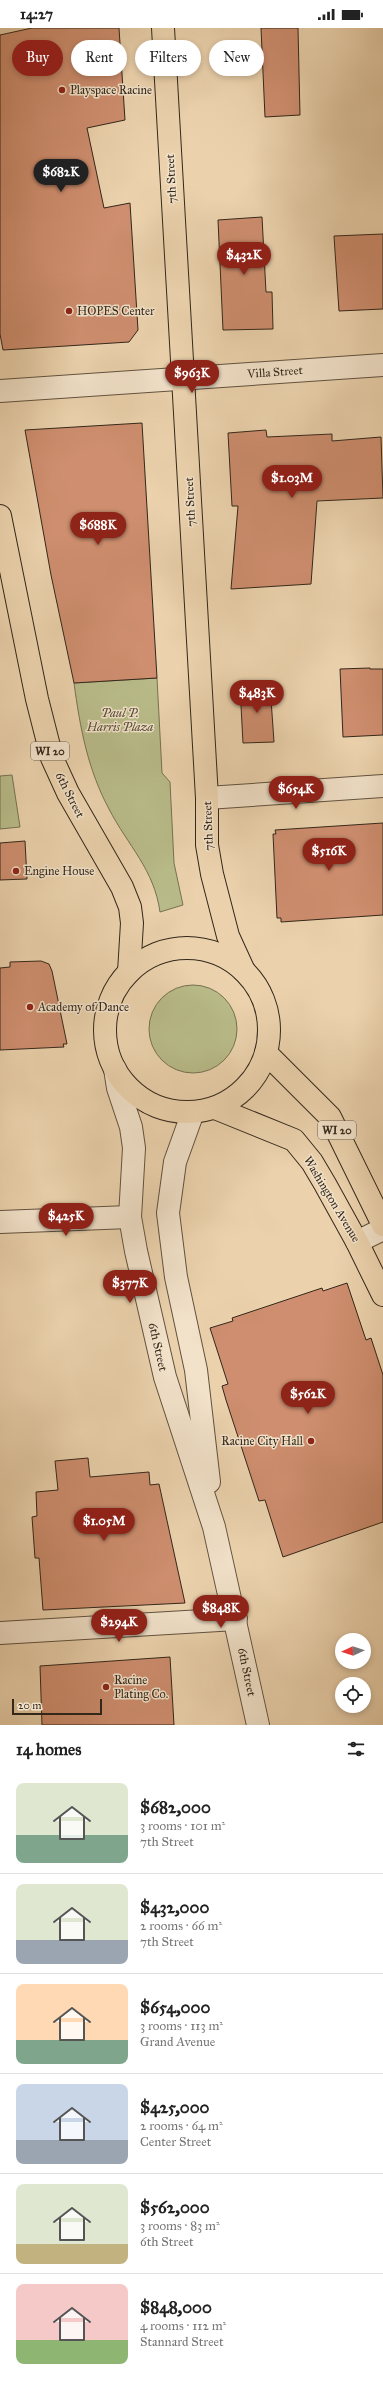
<!DOCTYPE html>
<meta charset="utf-8">
<style>
body{margin:0;font-family:"IM FELL Great Primer",serif;background:#f6f6f6;color:#222;height:100vh;display:flex;flex-direction:column;font-size:15px;white-space:nowrap}
*{box-sizing:border-box;margin:0}
p{font-size:13px;color:#767676}
.icon{flex:none;width:22px;height:22px;fill:none;stroke:currentColor;stroke-width:2;stroke-linecap:round;stroke-linejoin:round}
.map{position:relative;height:1697px;overflow:hidden}
.panel{display:flex;flex-direction:column;background:#fff;flex:1}
.panel>*{flex:none}
.top-card{position:absolute;left:12px;top:12px;width:359px;height:36px;display:flex;gap:8px}
.needle{width:26px;rotate:267deg}
.controls{position:absolute;left:335px;top:1605px;display:grid;gap:8px}
.controls a{display:grid;place-items:center;width:36px;height:36px;border-radius:50%;background:#fff;box-shadow:0 2px 6px #0003;font-size:20px}
.scale{position:absolute;left:12px;bottom:10px;width:90px;box-sizing:border-box;padding-left:4px;border:2px solid #33271a;border-top:0;font-size:11px;line-height:14px;white-space:nowrap;color:#33271a;-webkit-text-stroke:3px #f2e2ca;paint-order:stroke}
.price{position:absolute;translate:-50% -34px;padding:0 9px;border-radius:14px;background:#8f2418;color:#fff;font-size:13px;line-height:26px;filter:drop-shadow(0 1px 2px #0008)}
.price::after{content:'';position:absolute;left:50%;top:24px;width:12px;height:9px;margin-left:-6px;background:inherit;clip-path:polygon(0 0,100% 0,50% 100%)}
.price.active{background:#222;color:#fff}
ul{padding:0;list-style:none}
li{display:flex;align-items:center;gap:12px;height:100px;padding:0 16px}
li+li{border-top:1px solid #e0e0e0}
li span{display:grid;place-items:center;flex:none;width:112px;height:80px;border-radius:8px;color:#555}
li>.icon{margin-inline-start:auto}
span .icon{width:48px;height:48px;fill:#fffc;stroke-width:1}
li b{font-size:17px}
h2{display:flex;justify-content:space-between;align-items:center;height:48px;padding:0 16px;font-size:17px}
.tag{padding:0 14px;border-radius:18px;background:#fff;box-shadow:0 2px 6px #0003;font-size:14px;line-height:36px}
.tag.active{background:#8f2418;color:#fff}
.status{display:flex;justify-content:space-between;align-items:center;height:28px;padding:0 20px;background:#fff;direction:ltr}
.status svg{height:11px;fill:currentColor}
.map>svg:first-child{display:block}
.green{fill:#b8bb89;stroke:#767152}
.building{fill:#ce8e6f;stroke:#33271a}
.lines{fill:none;stroke-linecap:round;stroke-linejoin:round}
.minor-casing{stroke:#61523f;stroke-width:24}
.major-casing{stroke:#33271a;stroke-width:24}
.minor{stroke:#f2e2ca;stroke-width:22}
.major{stroke:#ebd2ad;stroke-width:22}
.poi-dot{fill:#8f2418;stroke:#f2e2ca;stroke-width:1.5}
.labels{text-anchor:middle;stroke-width:3;stroke-linejoin:round;paint-order:stroke}
.shield{fill:#f2e2ca;stroke:#6c5f4f;stroke-width:1}
.shield-label{font-size:11px;font-weight:bold;fill:#33271a}
.poi-label{font-size:12px;fill:#33271a;stroke:#f2e2ca;text-anchor:start}
.street-label{font-size:12px;fill:#33271a;stroke:#f2e2ca}
.park-label{font-size:12px;font-style:italic;fill:#544c36;stroke:#f2e2ca}
</style>
<div class="status"><b>14:27</b><svg viewBox="0 0 49 12"><path d="M0 12V9h3v3zM5 12V6h3v6zM10 12V3h3v9zM15 12V0h3v12zM26 1h20v11H26zM47 4h2v5h-2z"/></svg></div>
<div class="map">
<svg width="383" height="1697" viewBox="0 0 383 1697">
<rect width="100%" height="100%" fill="#ebd2ad"/>
<filter id="stains"><feTurbulence type="fractalNoise" baseFrequency=".005" numOctaves="4"/><feColorMatrix values="0 0 0 0 .2 0 0 0 0 .09 0 0 0 0 .02 0 0 0 .5 -.17"/></filter>
<radialGradient id="worn" r=".72"><stop offset=".6" stop-color="#630" stop-opacity="0"/><stop offset="1" stop-color="#630" stop-opacity=".3"/></radialGradient>
<!-- green -->
<g class="green">
<path d="M157 650 162 745 170 754 174 835 183 877 160 884C154 841 128 818 109 781 88 742 80 700 74 655Z"/>
<polygon points="12,747 20,799 0,801 0,748"/>
<circle cx="193" cy="1001" r="44"/>
</g>
<!-- building -->
<g class="building">
<polygon points="32,0 119,0 125,92 87,100 104,180 130,175 138,302 129,314 3,322 0,306 0,7"/>
<polygon points="261,0 298,0 300,87 265,89"/>
<polygon points="262,189 266,264 272,264 273,301 223,302 218,192"/>
<polygon points="383,206 383,281 339,283 334,208"/>
<polygon points="142,395 157,650 74,655 51,547 25,402"/>
<polygon points="266,402 267,409 332,406 332,413 381,409 383,470 317,473 311,556 231,561 238,478 232,478 228,405"/>
<polygon points="370,640 370,641 383,641 383,707 343,709 340,641"/>
<polygon points="270,657 274,714 243,715 240,659"/>
<polygon points="383,795 383,887 281,894 281,890 277,890 273,806 276,806 275,802"/>
<polygon points="25,813 27,851 0,852 0,815"/>
<polygon points="41,933 49,936 52,943 67,1016 63,1016 64,1019 0,1022 0,940 10,939 10,934"/>
<polygon points="347,1255 366,1312 371,1310 383,1347 383,1494 283,1529 265,1472 259,1473 226,1372 222,1358 228,1356 210,1300 233,1293 232,1290 322,1260 323,1263"/>
<polygon points="88,1430 90,1449 149,1444 150,1457 159,1456 185,1575 43,1582 39,1530 35,1530 32,1489 37,1488 36,1464 58,1462 55,1433"/>
<polygon points="170,1629 174,1697 42,1697 40,1638"/>
</g>
<g class="lines">
<!-- minor casing -->
<g class="minor-casing">
<g id="minor">
<polyline points="0,363 383,337"/>
<polyline points="207,770 383,758"/>
<polyline points="115,1041 118,1060 131,1099 134,1120 130,1189 136,1223 165,1349 214,1499 258,1697"/>
<polyline points="193,1084 175,1134 168,1185 176,1249 196,1342 209,1454"/>
<polyline points="0,1194 130,1189"/>
<polyline points="357,1214 383,1201"/>
<polyline points="0,1605 236,1591"/>
</g>
</g>
<!-- major casing -->
<g class="major-casing">
<g id="major">
<polyline points="163,0 207,770 207,817 212,846 228,908 244,943"/>
<polyline points="0,488 37,671 52,730 68,765 122,859 130,879 132,895 129,944"/>
<circle cx="187" cy="1002" r="82"/>
<polyline points="266,1025 330,1089 383,1197"/>
<polyline points="215,1080 294,1112 312,1134 325,1156 357,1214 383,1267"/>
</g>
</g>
<!-- minor -->
<use href="#minor" class="minor"/>
<!-- major -->
<use href="#major" class="major"/>
</g>
<!-- markers -->
<g class="poi-dot">
<circle cx="62" cy="62" r="4"/>
<circle cx="69" cy="283" r="4"/>
<circle cx="16" cy="843" r="4"/>
<circle cx="30" cy="979" r="4"/>
<circle cx="311" cy="1413" r="4"/>
<circle cx="106" cy="1659" r="4"/>
</g>
<g class="labels">
<!-- shield labels -->
<g class="shield">
<rect x="31" y="714" width="38" height="18" rx="3"/>
<rect x="318" y="1093" width="38" height="18" rx="3"/>
</g>
<g class="shield-label">
<text x="50" y="727">WI 20</text>
<text x="337" y="1106">WI 20</text>
</g>
<!-- poi labels -->
<g class="poi-label">
<text x="70" y="66">Playspace Racine</text>
<text x="77" y="287">HOPES Center</text>
<text x="24" y="847">Engine House</text>
<text x="38" y="983">Academy of Dance</text>
<text x="303" y="1417" text-anchor="end">Racine City Hall</text>
<text x="114" y="1656">Racine<tspan x="114" dy="14">Plating Co.</tspan></text>
</g>
<!-- street labels -->
<g class="street-label">
<text transform="translate(171 151) rotate(-93)" y="4">7th Street</text>
<text transform="translate(275 344) rotate(-4)" y="4">Villa Street</text>
<text transform="translate(190 474) rotate(-93)" y="4">7th Street</text>
<text transform="translate(70 767) rotate(63)" y="4">6th Street</text>
<text transform="translate(208 798) rotate(-92)" y="4">7th Street</text>
<text transform="translate(332 1171) rotate(59)" y="4">Washington Avenue</text>
<text transform="translate(158 1319) rotate(77)" y="4">6th Street</text>
<text transform="translate(247 1644) rotate(78)" y="4">6th Street</text>
</g>
<!-- park labels -->
<g class="park-label">
<text x="120" y="689">Paul P.<tspan x="120" dy="14">Harris Plaza</tspan></text>
</g>
</g>
<rect width="100%" height="100%" filter="url(#stains)"/>
<rect width="100%" height="100%" fill="url(#worn)"/>
</svg>
<div class="controls">
<a><svg class="needle" viewBox="-14 -14 28 28"><path d="M0-13l5 13h-10z" fill="#e53935"/><path d="M0 13l5-13h-10z" fill="#767676"/></svg></a>
<a><svg class="icon" aria-label="locate" viewBox="0 0 24 24"><circle cx="12" cy="12" r="6"/><path d="M12 2v4M12 18v4M2 12h4M18 12h4"/></svg></a>
</div>
<div class="scale">20 m</div>
<b class="price active" style="left:61px;top:165px">$682K</b>
<b class="price" style="left:244px;top:248px">$432K</b>
<b class="price" style="left:192px;top:366px">$963K</b>
<b class="price" style="left:292px;top:471px">$1.03M</b>
<b class="price" style="left:98px;top:518px">$688K</b>
<b class="price" style="left:257px;top:686px">$483K</b>
<b class="price" style="left:296px;top:782px">$654K</b>
<b class="price" style="left:329px;top:844px">$516K</b>
<b class="price" style="left:66px;top:1209px">$425K</b>
<b class="price" style="left:130px;top:1276px">$377K</b>
<b class="price" style="left:308px;top:1387px">$562K</b>
<b class="price" style="left:104px;top:1514px">$1.05M</b>
<b class="price" style="left:221px;top:1601px">$848K</b>
<b class="price" style="left:119px;top:1615px">$294K</b>
<div class="top-card">
<a class="tag active">Buy</a>
<a class="tag">Rent</a>
<a class="tag">Filters</a>
<a class="tag">New</a>
</div>
</div>
<section class="panel">
<h2>14 homes<svg class="icon" aria-label="filters" viewBox="0 0 24 24"><path d="M4 7h16M4 17h16"/><circle cx="9" cy="7" r="2"/><circle cx="15" cy="17" r="2"/></svg></h2>
<ul>
<li><span style="background:linear-gradient(#dfe7d0 65%,#7fa58c 0)"><svg class="icon" aria-label="home" viewBox="0 0 24 24"><path d="M3 11l9-7 9 7M6 9v11h12V9"/></svg></span><div><b>$682,000</b><p>3 rooms · 101 m²</p><p>7th Street</p></div></li>
<li><span style="background:linear-gradient(#dfe7d0 70%,#9aa5b1 0)"><svg class="icon" aria-label="home" viewBox="0 0 24 24"><path d="M3 11l9-7 9 7M6 9v11h12V9"/></svg></span><div><b>$432,000</b><p>2 rooms · 66 m²</p><p>7th Street</p></div></li>
<li><span style="background:linear-gradient(#ffd9b3 70%,#7fa58c 0)"><svg class="icon" aria-label="home" viewBox="0 0 24 24"><path d="M3 11l9-7 9 7M6 9v11h12V9"/></svg></span><div><b>$654,000</b><p>3 rooms · 113 m²</p><p>Grand Avenue</p></div></li>
<li><span style="background:linear-gradient(#c9d6e8 70%,#9aa5b1 0)"><svg class="icon" aria-label="home" viewBox="0 0 24 24"><path d="M3 11l9-7 9 7M6 9v11h12V9"/></svg></span><div><b>$425,000</b><p>2 rooms · 64 m²</p><p>Center Street</p></div></li>
<li><span style="background:linear-gradient(#dfe7d0 75%,#c2b280 0)"><svg class="icon" aria-label="home" viewBox="0 0 24 24"><path d="M3 11l9-7 9 7M6 9v11h12V9"/></svg></span><div><b>$562,000</b><p>3 rooms · 83 m²</p><p>6th Street</p></div></li>
<li><span style="background:linear-gradient(#f6c9c9 70%,#8fb573 0)"><svg class="icon" aria-label="home" viewBox="0 0 24 24"><path d="M3 11l9-7 9 7M6 9v11h12V9"/></svg></span><div><b>$848,000</b><p>4 rooms · 112 m²</p><p>Stannard Street</p></div></li>
</ul>
</section>
